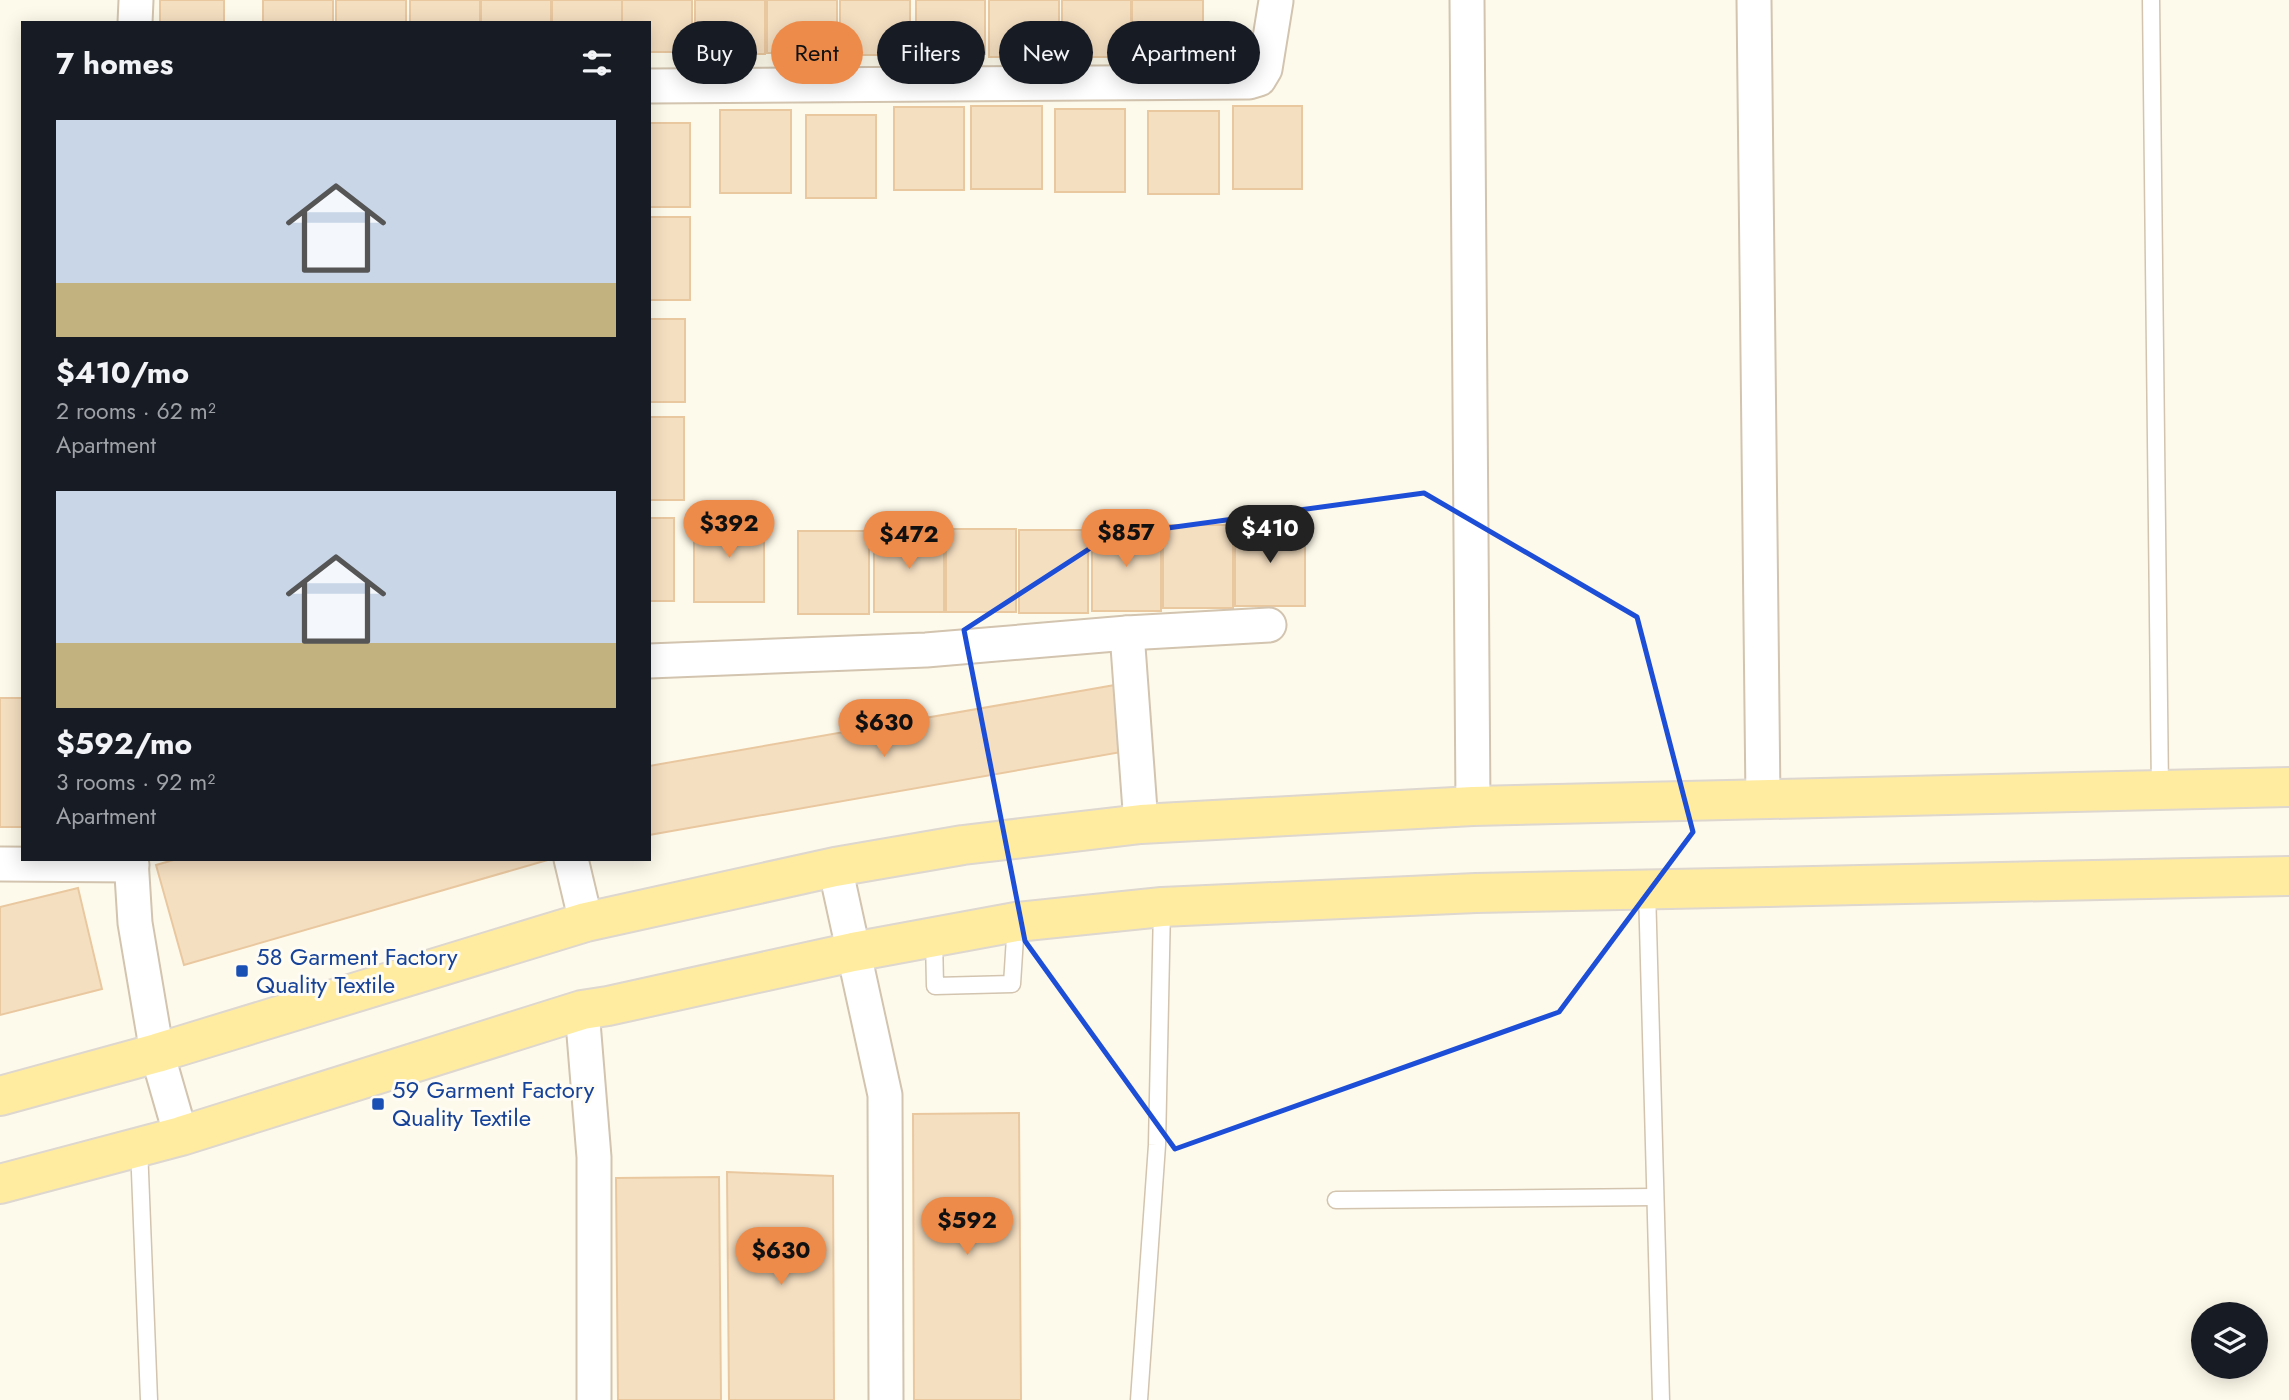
<!DOCTYPE html>
<meta charset="utf-8">
<style>
body{margin:0;font-family:Jost,sans-serif;background:#242831;color:#f1f3f6;height:100vh;display:flex;flex-direction:column;font-size:26px;white-space:nowrap}
*{box-sizing:border-box;margin:0}
p{font-size:23px;color:#9ea1a6}
.icon{flex:none;width:38px;height:38px;fill:none;stroke:currentColor;stroke-width:2;stroke-linecap:round;stroke-linejoin:round}
.map{position:relative;flex:1;overflow:hidden}
.side{position:absolute;left:21px;top:21px;width:630px;height:840px;display:flex;flex-direction:column;background:#171b24;border-radius:0px;box-shadow:0 4px 18px #0003}
.side>*{flex:none}
.top-card{position:absolute;left:672px;top:21px;width:665px;height:63px;display:flex;gap:14px}
.fabs{position:absolute;left:2191px;top:1302px;display:grid;gap:14px}
.fabs a{display:grid;place-items:center;width:77px;height:77px;border-radius:50%;background:#171b24;box-shadow:0 4px 18px #0003;font-size:35px}
.price{position:absolute;translate:-50% -60px;padding:0 16px;border-radius:24px;background:#ed8b4b;color:#111;font-size:23px;line-height:46px;filter:drop-shadow(0 2px 4px #0008)}
.price::after{content:'';position:absolute;left:50%;top:42px;width:21px;height:16px;margin-left:-10px;background:inherit;clip-path:polygon(0 0,100% 0,50% 100%)}
.price.active{background:#222;color:#fff}
ul{padding:0;list-style:none}
li{display:grid;align-content:center;gap:14px;height:371px;padding:0 35px}
li span{display:grid;place-items:center;height:217px;border-radius:0px;color:#555}
li>.icon{margin-inline-start:auto}
span .icon{width:126px;height:126px;fill:#fffc;stroke-width:1}
li b{font-size:30px}
h2{display:flex;justify-content:space-between;align-items:center;height:84px;padding:0 35px;font-size:30px}
.tag{padding:0 24px;border-radius:32px;background:#171b24;box-shadow:0 4px 18px #0003;font-size:24px;line-height:63px}
.tag.active{background:#ed8b4b;color:#111}
.map>svg:first-child{display:block}
.building{fill:#f5dfc1;stroke:#e9c8a0;stroke-width:2}
.lines{fill:none;stroke-linecap:round;stroke-linejoin:round}
.lane-casing{stroke:#d2c4af;stroke-width:19}
.street-casing{stroke:#d2c4af;stroke-width:37}
.primary-casing{stroke:#ddd7d0;stroke-width:42}
.lane{stroke:#fff;stroke-width:16}
.street{stroke:#fff;stroke-width:33}
.primary{stroke:#ffeca1;stroke-width:38}
.marked{fill:none;stroke:#1d4ed8;stroke-width:5;stroke-linejoin:round}
.transit-dot{fill:#1a4fb4;stroke:#fffcf3;stroke-width:2.5}
.labels{text-anchor:middle;stroke-width:6;stroke-linejoin:round;paint-order:stroke}
.transit-label{font-size:24px;fill:#164399;stroke:#fffcf3;text-anchor:start}
</style>
<div class="map">
<svg width="2289" height="1400" viewBox="0 0 2289 1400">
<rect width="100%" height="100%" fill="#fefaeb"/>
<!-- building -->
<g class="building">
<rect x="160" y="0" width="64" height="23"/>
<rect x="263" y="0" width="70" height="23"/>
<rect x="336" y="0" width="70" height="23"/>
<rect x="410" y="0" width="70" height="23"/>
<rect x="481" y="0" width="70" height="23"/>
<rect x="552" y="0" width="70" height="23"/>
<polygon points="622,0 692,0 692,52 649,52 649,23 622,23"/>
<rect x="695" y="0" width="70" height="54"/>
<rect x="767" y="0" width="70" height="53"/>
<rect x="840" y="0" width="70" height="55"/>
<rect x="916" y="0" width="69" height="54"/>
<rect x="989" y="0" width="70" height="57"/>
<rect x="1062" y="0" width="69" height="57"/>
<rect x="1132" y="0" width="71" height="58"/>
<rect x="971" y="106" width="71" height="83"/>
<rect x="1233" y="106" width="69" height="83"/>
<rect x="894" y="107" width="70" height="83"/>
<rect x="1055" y="109" width="70" height="83"/>
<rect x="720" y="110" width="71" height="83"/>
<rect x="1148" y="111" width="71" height="83"/>
<rect x="806" y="115" width="70" height="83"/>
<rect x="649" y="123" width="41" height="84"/>
<rect x="649" y="217" width="41" height="83"/>
<rect x="649" y="319" width="36" height="83"/>
<rect x="649" y="417" width="35" height="83"/>
<rect x="649" y="518" width="25" height="83"/>
<rect x="694" y="519" width="70" height="83"/>
<rect x="1235" y="524" width="70" height="82"/>
<rect x="1163" y="525" width="70" height="83"/>
<rect x="1092" y="527" width="69" height="84"/>
<rect x="874" y="529" width="70" height="83"/>
<rect x="946" y="529" width="70" height="83"/>
<rect x="1019" y="530" width="69" height="83"/>
<rect x="798" y="531" width="71" height="83"/>
<polygon points="1115,685 1127,751 649,835 649,766"/>
<rect x="0" y="698" width="23" height="129"/>
<polygon points="177,859 551,859 184,965 156,865"/>
<polygon points="78,888 102,989 0,1015 0,907"/>
<polygon points="1019,1113 1021,1400 914,1400 913,1114"/>
<polygon points="727,1172 833,1176 834,1400 729,1400"/>
<polygon points="719,1177 721,1400 618,1400 616,1178"/>
</g>
<g class="lines">
<!-- lane casing -->
<g class="lane-casing">
<g id="lane">
<polyline points="2151,0 2160,791"/>
<polyline points="1647,889 1661,1400"/>
<polyline points="934,937 935,986 1012,984 1016,922"/>
<polyline points="139,1147 149,1400"/>
<polyline points="1336,1200 1654,1197"/>
<polyline points="1139,1400 1157,1145 1162,907"/>
</g>
</g>
<!-- street casing -->
<g class="street-casing">
<g id="street">
<polyline points="1467,0 1473,806"/>
<polyline points="1754,0 1763,800"/>
<polyline points="135,23 136,0"/>
<polyline points="649,86 1249,82 1259,79 1265,69 1276,1"/>
<polyline points="1127,633 1141,824"/>
<polyline points="649,661 926,650 1127,633 1269,625"/>
<polyline points="131,859 135,923 157,1053 181,1136"/>
<polyline points="571,859 586,922"/>
<polyline points="0,864 132,865"/>
<polyline points="835,867 885,1095 886,1400"/>
<polyline points="582,1010 594,1157 594,1400"/>
</g>
</g>
<!-- primary casing -->
<g class="primary-casing">
<g id="primary">
<polyline points="0,1096 157,1053 586,922 835,867 963,845 1141,824 1473,806 2289,787"/>
<polyline points="0,1184 181,1136 582,1010 608,1006 853,952 1016,922 1162,907 1476,893 2289,876"/>
</g>
</g>
<!-- lane -->
<use href="#lane" class="lane"/>
<!-- street -->
<use href="#street" class="street"/>
<!-- primary -->
<use href="#primary" class="primary"/>
</g>
<!-- marked area -->
<path class="marked" d="M1424 493 1637 617 1693 832 1559 1012 1175 1149 1025 941 964 630 1109 536Z"/>
<!-- markers -->
<g class="transit-dot">
<rect x="235" y="964" width="14" height="14" rx="3.5"/>
<rect x="371" y="1097" width="14" height="14" rx="3.5"/>
</g>
<g class="labels">
<!-- transit labels -->
<g class="transit-label">
<text x="256" y="965">58 Garment Factory<tspan x="256" dy="28">Quality Textile</tspan></text>
<text x="392" y="1098">59 Garment Factory<tspan x="392" dy="28">Quality Textile</tspan></text>
</g>
</g>
</svg>
<div class="fabs">
<a><svg class="icon" aria-label="layers" viewBox="0 0 24 24"><path d="M12 4l9 5-9 5-9-5zM3 14l9 5 9-5"/></svg></a>
</div>
<b class="price" style="left:729px;top:560px">$392</b>
<b class="price active" style="left:1270px;top:565px">$410</b>
<b class="price" style="left:1126px;top:569px">$857</b>
<b class="price" style="left:909px;top:571px">$472</b>
<b class="price" style="left:884px;top:759px">$630</b>
<b class="price" style="left:967px;top:1257px">$592</b>
<b class="price" style="left:781px;top:1287px">$630</b>
<div class="top-card">
<a class="tag">Buy</a>
<a class="tag active">Rent</a>
<a class="tag">Filters</a>
<a class="tag">New</a>
<a class="tag">Apartment</a>
</div>
<section class="side">
<h2>7 homes<svg class="icon" aria-label="filters" viewBox="0 0 24 24"><path d="M4 7h16M4 17h16"/><circle cx="9" cy="7" r="2"/><circle cx="15" cy="17" r="2"/></svg></h2>
<ul>
<li><span style="background:linear-gradient(#c9d6e8 75%,#c2b280 0)"><svg class="icon" aria-label="home" viewBox="0 0 24 24"><path d="M3 11l9-7 9 7M6 9v11h12V9"/></svg></span><div><b>$410/mo</b><p>2 rooms · 62 m²</p><p>Apartment</p></div></li>
<li><span style="background:linear-gradient(#c9d6e8 70%,#c2b280 0)"><svg class="icon" aria-label="home" viewBox="0 0 24 24"><path d="M3 11l9-7 9 7M6 9v11h12V9"/></svg></span><div><b>$592/mo</b><p>3 rooms · 92 m²</p><p>Apartment</p></div></li>
</ul>
</section>
</div>
